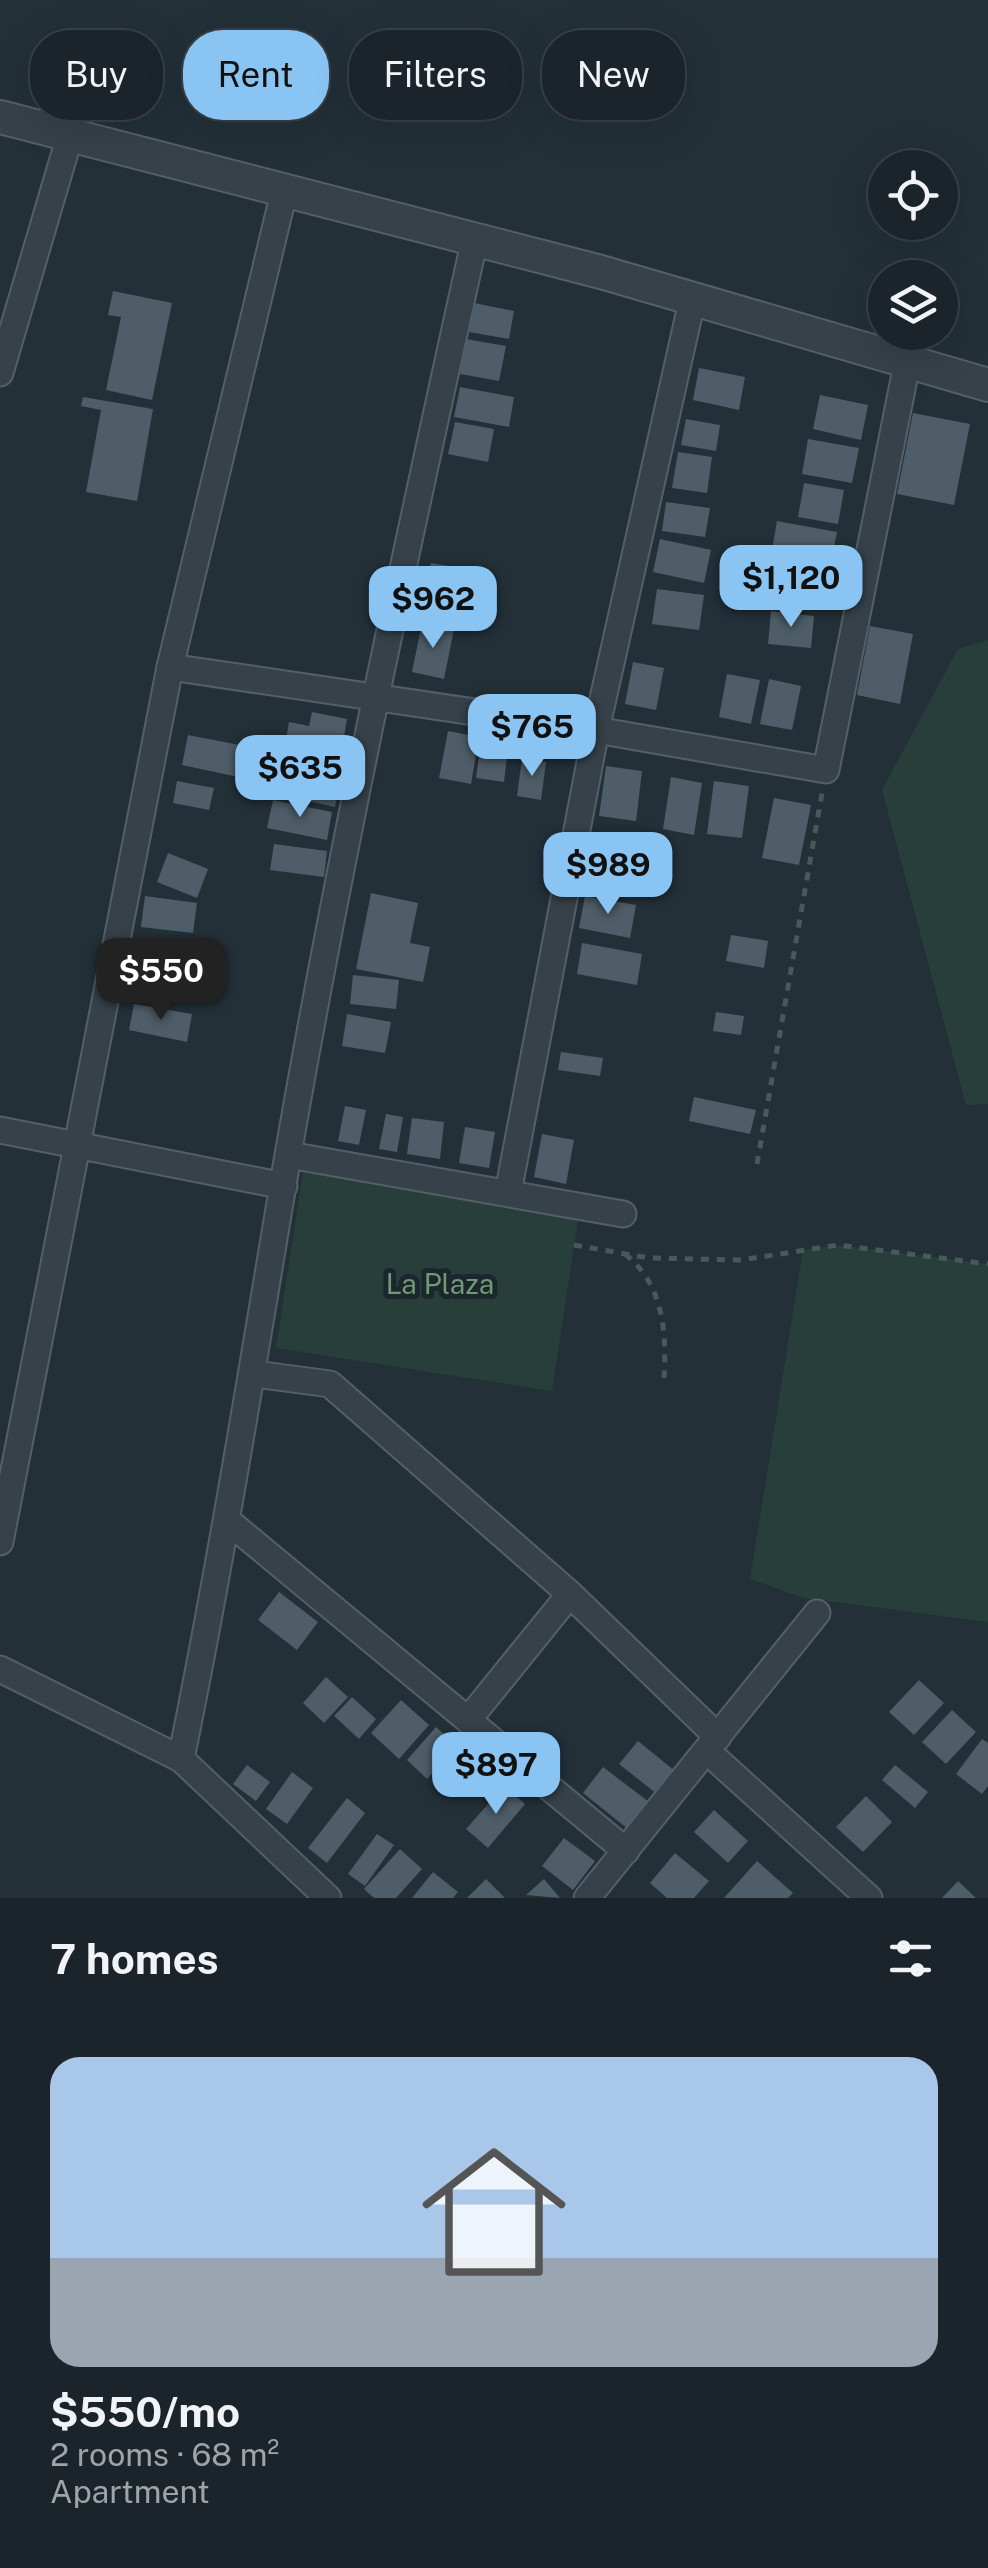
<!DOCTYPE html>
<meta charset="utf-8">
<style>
body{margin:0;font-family:"Public Sans",sans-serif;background:#232c32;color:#f1f3f6;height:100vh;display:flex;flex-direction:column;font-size:38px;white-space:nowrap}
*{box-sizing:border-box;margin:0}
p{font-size:32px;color:#9fa4a8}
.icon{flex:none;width:55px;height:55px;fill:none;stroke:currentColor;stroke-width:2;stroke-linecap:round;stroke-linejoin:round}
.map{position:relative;height:1898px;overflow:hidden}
.drawer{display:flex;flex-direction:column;background:#1a242a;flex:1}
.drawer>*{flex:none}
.hud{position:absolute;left:30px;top:30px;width:930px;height:90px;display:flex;gap:20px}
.controls{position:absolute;left:868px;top:150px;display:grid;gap:20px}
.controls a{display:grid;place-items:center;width:90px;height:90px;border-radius:50%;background:#1a242a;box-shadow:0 10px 40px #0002,0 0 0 2px #384147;font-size:50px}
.price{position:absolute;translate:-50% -85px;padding:0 22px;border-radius:20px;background:#8ac4f2;color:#111;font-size:32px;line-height:65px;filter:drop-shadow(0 2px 5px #0008)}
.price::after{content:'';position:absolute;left:50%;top:60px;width:30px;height:22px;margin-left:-15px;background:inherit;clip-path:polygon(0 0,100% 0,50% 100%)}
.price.active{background:#222;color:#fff}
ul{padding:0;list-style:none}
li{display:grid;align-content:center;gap:20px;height:530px;padding:0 50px}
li+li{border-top:2px solid #384147}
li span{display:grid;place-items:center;height:310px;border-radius:30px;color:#555}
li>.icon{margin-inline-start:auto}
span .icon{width:180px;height:180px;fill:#fffc;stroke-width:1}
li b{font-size:42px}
h2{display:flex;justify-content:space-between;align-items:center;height:120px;padding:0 50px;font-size:42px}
.chip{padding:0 35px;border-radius:40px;background:#1a242a;box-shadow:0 10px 40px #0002,0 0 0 2px #384147;font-size:35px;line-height:90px}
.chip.active{background:#8ac4f2;color:#111}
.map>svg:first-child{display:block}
.green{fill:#283e3a}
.building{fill:#4e5d67}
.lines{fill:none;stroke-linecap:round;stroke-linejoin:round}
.minor-casing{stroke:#545f67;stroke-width:29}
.tertiary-casing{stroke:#545f67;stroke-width:36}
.path{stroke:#465a59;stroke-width:5;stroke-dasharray:8 8;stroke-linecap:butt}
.minor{stroke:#364149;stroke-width:25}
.tertiary{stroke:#364149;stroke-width:32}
.labels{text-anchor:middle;stroke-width:10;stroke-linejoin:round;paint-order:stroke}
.park-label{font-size:28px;fill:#719a73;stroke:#1c262e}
</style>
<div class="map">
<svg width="988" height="1898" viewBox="0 0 988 1898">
<rect width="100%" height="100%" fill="#233038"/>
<!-- green -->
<g class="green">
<polygon points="988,640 988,1104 966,1105 882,790 958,649"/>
<polygon points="303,1172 579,1214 552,1391 276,1348"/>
<polygon points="838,1245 988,1264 988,1622 804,1598 750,1579 803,1250"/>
</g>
<!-- building -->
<g class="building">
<polygon points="113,291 172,303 152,400 106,390 121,317 108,315"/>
<polygon points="474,303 514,311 509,339 469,332"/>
<polygon points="466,339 506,346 499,381 460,374"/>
<polygon points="699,368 745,377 739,410 693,400"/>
<polygon points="460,387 514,397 509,427 454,417"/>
<polygon points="820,395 868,405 861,440 813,429"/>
<polygon points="83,397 153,409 137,501 86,492 101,410 81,406"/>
<polygon points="913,413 970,424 954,505 897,494"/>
<polygon points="686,419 720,425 716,451 681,445"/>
<polygon points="455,422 494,429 488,462 448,454"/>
<polygon points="808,439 859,448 852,483 802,474"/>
<polygon points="678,452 712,457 707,493 672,488"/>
<polygon points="804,483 844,490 838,524 798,517"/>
<polygon points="666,502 710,508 705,537 662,531"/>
<polygon points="777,521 837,532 829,572 770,561"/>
<polygon points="660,539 711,550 704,583 653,572"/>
<polygon points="431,563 469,569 466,587 427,581"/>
<polygon points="787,568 826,575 821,608 781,600"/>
<polygon points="657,589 704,595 699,630 652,624"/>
<polygon points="771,611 814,616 811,648 768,644"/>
<polygon points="422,623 454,629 444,679 412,672"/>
<polygon points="870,626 913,634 900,704 857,695"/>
<polygon points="633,662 664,668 656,710 625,704"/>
<polygon points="727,674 760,680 751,724 719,717"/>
<polygon points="769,679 801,686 792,730 760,724"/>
<polygon points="312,712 347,719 340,761 284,751 289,722 309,726"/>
<polygon points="448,731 479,737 471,784 439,778"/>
<polygon points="188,735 250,747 243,778 182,765"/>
<polygon points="482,736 509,739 504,782 476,778"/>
<polygon points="522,759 546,762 541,800 517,796"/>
<polygon points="288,760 342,771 335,807 280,795"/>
<polygon points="606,766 642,771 636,821 599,816"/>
<polygon points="671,777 702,783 694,835 663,829"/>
<polygon points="177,781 214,788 209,810 173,803"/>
<polygon points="714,781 749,786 742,838 707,834"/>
<polygon points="774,798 811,805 799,865 762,858"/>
<polygon points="273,800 332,812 327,840 267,828"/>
<polygon points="274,844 327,851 324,877 270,870"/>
<polygon points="594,849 623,855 617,886 588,880"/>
<polygon points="168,853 208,869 197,898 157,882"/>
<polygon points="371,893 418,903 410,943 430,947 423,982 356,969"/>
<polygon points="145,896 197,903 193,933 141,927"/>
<polygon points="585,896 636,905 630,938 579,928"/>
<polygon points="731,935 768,941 764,968 726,961"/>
<polygon points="582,943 642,954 637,985 577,974"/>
<polygon points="353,975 399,980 396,1009 350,1004"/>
<polygon points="134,1004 192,1014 187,1042 129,1030"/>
<polygon points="716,1012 744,1016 741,1035 713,1031"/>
<polygon points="347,1014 391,1022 385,1053 342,1046"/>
<polygon points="561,1052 603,1058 600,1076 558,1070"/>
<polygon points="694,1097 756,1110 750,1134 689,1121"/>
<polygon points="345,1106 366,1110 359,1145 338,1141"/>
<polygon points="386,1114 403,1117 397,1152 379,1149"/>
<polygon points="412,1118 444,1122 440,1159 407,1154"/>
<polygon points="465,1127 495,1132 489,1168 459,1163"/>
<polygon points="542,1134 574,1140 566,1184 534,1177"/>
<polygon points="279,1592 318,1622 297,1650 258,1620"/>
<polygon points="326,1677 348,1697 324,1723 303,1703"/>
<polygon points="919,1680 944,1703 914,1735 889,1712"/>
<polygon points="352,1697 376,1719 359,1739 334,1716"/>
<polygon points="401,1700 429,1725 399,1759 371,1733"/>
<polygon points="952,1710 976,1732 946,1764 922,1742"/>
<polygon points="436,1727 457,1746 427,1779 407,1760"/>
<polygon points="982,1739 988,1743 988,1786 982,1794 956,1774"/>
<polygon points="638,1741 675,1771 657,1794 619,1764"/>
<polygon points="247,1765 270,1782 256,1801 233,1784"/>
<polygon points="895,1765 928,1792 915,1808 882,1780"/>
<polygon points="603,1767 649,1802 628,1829 583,1793"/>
<polygon points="292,1772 313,1788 287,1824 266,1809"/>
<polygon points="504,1786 525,1804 488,1848 466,1829"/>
<polygon points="866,1796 892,1822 863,1852 836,1827"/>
<polygon points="347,1798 365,1813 327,1863 308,1848"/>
<polygon points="714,1810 748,1841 728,1863 694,1832"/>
<polygon points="377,1834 394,1845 365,1886 348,1874"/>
<polygon points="564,1838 595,1861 573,1890 542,1866"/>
<polygon points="400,1849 422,1869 396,1898 374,1898 364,1889"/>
<polygon points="675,1853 709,1881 694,1898 667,1898 650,1883"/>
<polygon points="757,1861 793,1893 788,1898 724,1898"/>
<polygon points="433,1872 458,1892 453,1898 412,1898"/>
<polygon points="486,1879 505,1898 467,1898"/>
<polygon points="544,1879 560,1898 526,1895"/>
<polygon points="958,1881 976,1898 942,1898"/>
</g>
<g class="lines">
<!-- minor casing -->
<g class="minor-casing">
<g id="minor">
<polyline points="0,373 71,132"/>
<polyline points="170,667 596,730 826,770 907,364"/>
<polyline points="0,1130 284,1186"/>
<polyline points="289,1155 623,1214"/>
<polyline points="508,1193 596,730 692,301"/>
<polyline points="255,1374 330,1384 570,1594 718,1737"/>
<polyline points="229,1522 626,1851"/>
<polyline points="0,1542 170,667 284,192"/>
<polyline points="0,1669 181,1759 328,1898"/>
<polyline points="468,1720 570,1594"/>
<polyline points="707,1751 869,1898"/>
<path d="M181 1759C222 1558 254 1357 288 1155 341 849 407 546 474 243"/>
<polyline points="587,1898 817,1613"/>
</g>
</g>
<!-- tertiary casing -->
<g class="tertiary-casing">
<polyline id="tertiary" points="0,117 601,272 988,385"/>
</g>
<!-- path -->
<g class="path">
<polyline points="757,1164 822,793"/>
<polyline points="574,1245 649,1258 741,1260 838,1245 988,1264"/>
<path d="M625 1254C663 1284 667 1331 664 1378"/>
</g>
<!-- minor -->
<use href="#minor" class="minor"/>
<!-- tertiary -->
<use href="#tertiary" class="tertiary"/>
</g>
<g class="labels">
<!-- park labels -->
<g class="park-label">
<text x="440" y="1294">La Plaza</text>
</g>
</g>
</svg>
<div class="controls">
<a><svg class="icon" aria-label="locate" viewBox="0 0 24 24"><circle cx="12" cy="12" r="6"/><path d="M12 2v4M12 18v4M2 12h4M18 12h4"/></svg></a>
<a><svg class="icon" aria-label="layers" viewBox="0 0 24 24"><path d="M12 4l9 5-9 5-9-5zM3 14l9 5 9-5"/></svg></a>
</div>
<b class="price" style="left:791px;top:630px">$1,120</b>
<b class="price" style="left:433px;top:651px">$962</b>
<b class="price" style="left:532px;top:779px">$765</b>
<b class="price" style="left:300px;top:820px">$635</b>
<b class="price" style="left:608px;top:917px">$989</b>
<b class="price active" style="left:161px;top:1023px">$550</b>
<b class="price" style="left:496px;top:1817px">$897</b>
<div class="hud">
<a class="chip">Buy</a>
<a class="chip active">Rent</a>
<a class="chip">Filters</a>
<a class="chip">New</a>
</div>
</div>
<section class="drawer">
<h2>7 homes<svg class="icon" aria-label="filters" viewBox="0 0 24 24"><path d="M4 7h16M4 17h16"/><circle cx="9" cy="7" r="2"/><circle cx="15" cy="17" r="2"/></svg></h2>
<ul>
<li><span style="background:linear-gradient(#a9c7e8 65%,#9aa5b1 0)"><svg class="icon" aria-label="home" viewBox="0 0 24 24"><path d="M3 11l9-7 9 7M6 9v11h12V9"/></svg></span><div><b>$550/mo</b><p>2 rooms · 68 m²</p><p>Apartment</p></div></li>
</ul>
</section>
